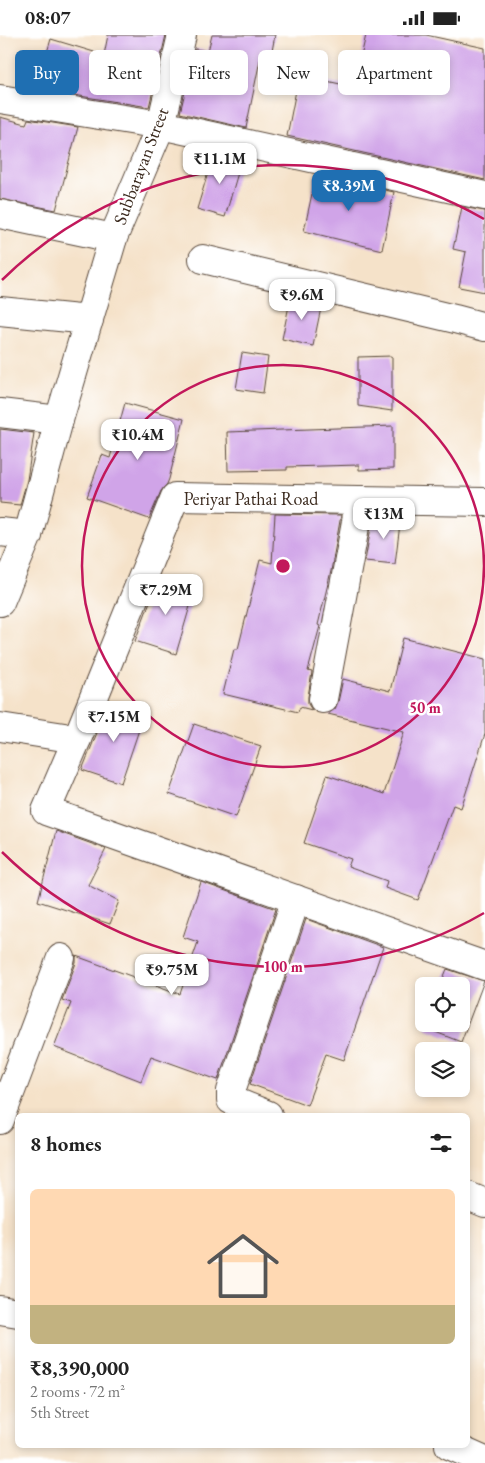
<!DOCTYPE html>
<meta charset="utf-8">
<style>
body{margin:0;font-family:"EB Garamond",serif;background:#f2f2f2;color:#222;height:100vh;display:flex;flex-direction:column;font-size:19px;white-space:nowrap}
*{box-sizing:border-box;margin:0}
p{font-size:16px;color:#767676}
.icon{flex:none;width:28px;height:28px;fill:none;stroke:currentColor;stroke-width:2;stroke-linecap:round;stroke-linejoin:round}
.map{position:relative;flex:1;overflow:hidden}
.drawer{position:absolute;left:15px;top:1078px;width:455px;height:335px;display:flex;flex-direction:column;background:#fff;border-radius:8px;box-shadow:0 2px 8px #0003}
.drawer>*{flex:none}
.hud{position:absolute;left:15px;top:15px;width:455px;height:45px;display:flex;gap:10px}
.fabs{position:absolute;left:415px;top:942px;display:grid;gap:10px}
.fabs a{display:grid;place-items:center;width:55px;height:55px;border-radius:8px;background:#fff;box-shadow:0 2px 8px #0003;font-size:25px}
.price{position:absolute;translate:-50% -42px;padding:0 11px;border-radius:10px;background:#fff;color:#222;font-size:16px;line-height:32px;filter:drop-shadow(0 1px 2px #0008)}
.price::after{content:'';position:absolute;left:50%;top:30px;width:15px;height:11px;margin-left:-8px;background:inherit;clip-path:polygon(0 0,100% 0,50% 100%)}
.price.selected{background:#1f6fb2;color:#fff}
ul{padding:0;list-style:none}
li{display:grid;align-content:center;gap:10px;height:265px;padding:0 15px}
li+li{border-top:1px solid #e0e0e0}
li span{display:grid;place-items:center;height:155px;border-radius:8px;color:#555}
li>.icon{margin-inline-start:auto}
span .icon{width:90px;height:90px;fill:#fffc;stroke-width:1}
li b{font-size:21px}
h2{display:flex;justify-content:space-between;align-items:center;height:60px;padding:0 15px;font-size:21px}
.tag{padding:0 18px;border-radius:8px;background:#fff;box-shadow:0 2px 8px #0003;font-size:18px;line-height:45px}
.tag.selected{background:#1f6fb2;color:#fff}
.status{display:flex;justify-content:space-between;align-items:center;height:35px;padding:0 25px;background:#fff;direction:ltr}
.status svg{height:14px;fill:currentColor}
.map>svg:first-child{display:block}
.building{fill:#d0a4e8}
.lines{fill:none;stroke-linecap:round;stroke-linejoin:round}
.minor-casing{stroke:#574638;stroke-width:30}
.tertiary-casing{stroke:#574638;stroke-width:30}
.minor{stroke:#fff;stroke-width:28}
.tertiary{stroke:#fff;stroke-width:28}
.ring{fill:none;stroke:#c2185b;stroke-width:2.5}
.labels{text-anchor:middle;stroke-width:5;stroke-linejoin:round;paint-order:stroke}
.street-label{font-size:18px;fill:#3b2a1e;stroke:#fff}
.centre{fill:#c2185b;stroke:#fff;stroke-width:2.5}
.ring-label{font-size:15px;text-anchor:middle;font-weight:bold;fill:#c2185b;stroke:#fff;stroke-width:5;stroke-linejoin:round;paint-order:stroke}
</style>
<div class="status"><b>08:07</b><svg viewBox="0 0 49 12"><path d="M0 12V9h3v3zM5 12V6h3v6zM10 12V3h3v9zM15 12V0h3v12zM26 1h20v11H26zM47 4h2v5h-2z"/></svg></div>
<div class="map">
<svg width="485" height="1428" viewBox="0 0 485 1428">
<rect width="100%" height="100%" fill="#fff"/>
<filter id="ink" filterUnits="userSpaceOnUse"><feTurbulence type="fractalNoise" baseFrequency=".02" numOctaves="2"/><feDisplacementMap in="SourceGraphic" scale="10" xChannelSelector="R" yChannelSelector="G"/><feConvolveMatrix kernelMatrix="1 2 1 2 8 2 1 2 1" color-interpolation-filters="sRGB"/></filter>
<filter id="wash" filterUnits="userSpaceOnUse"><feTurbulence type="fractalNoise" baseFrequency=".0096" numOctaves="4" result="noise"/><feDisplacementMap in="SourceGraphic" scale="20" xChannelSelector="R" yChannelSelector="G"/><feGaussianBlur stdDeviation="1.12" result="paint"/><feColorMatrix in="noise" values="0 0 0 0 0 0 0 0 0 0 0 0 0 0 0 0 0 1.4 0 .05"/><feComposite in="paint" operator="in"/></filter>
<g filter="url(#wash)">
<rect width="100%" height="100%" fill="#f5e2c9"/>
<g id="blocks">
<!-- building -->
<g class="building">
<polygon points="108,0 166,0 149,72 36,54 51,4 104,20"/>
<polygon points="212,0 275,0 270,27 260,25 246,93 180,78 195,14 208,16"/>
<polygon points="366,0 426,0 485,13 485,145 287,101 299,40 354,52"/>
<polygon points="0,82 26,89 28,84 78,92 56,175 0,164"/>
<polygon points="214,118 242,124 225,182 197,174"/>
<polygon points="316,140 394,157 382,215 304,196"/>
<polygon points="462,172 485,176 485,257 459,252 466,217 453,214"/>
<polygon points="291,261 322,268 313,311 282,304"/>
<polygon points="242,318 268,322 263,358 236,354"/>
<polygon points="392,321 392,376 358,371 358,322"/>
<polygon points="125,368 184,384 169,444 167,449 161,456 149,484 87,462 102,420 110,423"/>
<polygon points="393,391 393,434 359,435 359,430 287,432 287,435 228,436 227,397"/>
<polygon points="0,394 34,398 27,445 20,470 0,468"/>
<polygon points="275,479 341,480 331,536 318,590 320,591 308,636 312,637 308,662 308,669 312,675 300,672 298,677 223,659 234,614 238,614 260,525 272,528"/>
<polygon points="373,481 401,481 395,529 365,526"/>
<polygon points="159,543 195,554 176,619 135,606"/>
<polygon points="403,603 485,624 485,699 461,773 453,770 418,865 385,853 387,846 348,832 351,824 304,808 327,740 384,759 404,697 328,679 335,674 338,667 343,644 390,656"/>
<polygon points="109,668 144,680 121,748 82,735"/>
<polygon points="194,689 261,711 236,782 169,759"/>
<polygon points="56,796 106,814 88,850 119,866 110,889 38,866"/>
<polygon points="201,847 276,874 218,1045 151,1021 141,1046 54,1012 71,968 62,965 76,928 76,921 180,959 198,907 183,902"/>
<polygon points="306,884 383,912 344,1025 326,1019 307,1070 250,1049"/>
<polygon points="447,934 484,946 461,1007 425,993 426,989 461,989 461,951 440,951"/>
</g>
</g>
</g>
<g filter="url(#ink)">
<use href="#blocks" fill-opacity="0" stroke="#574638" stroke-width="1"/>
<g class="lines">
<!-- minor casing -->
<g class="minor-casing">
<g id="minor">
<polyline points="0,64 161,90 485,161"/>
<polyline points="0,179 113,203"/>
<polyline points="203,224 455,284 485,292"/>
<polyline points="0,276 89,285"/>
<polyline points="0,378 59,385"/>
<polyline points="0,497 28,500"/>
<polyline points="0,567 28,500 59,385 113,203 161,90 182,0"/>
<polyline points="323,664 360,465"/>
<polyline points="77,704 46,776 485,931"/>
<polyline points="268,1080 231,1065 231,1056 296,864"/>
<polyline points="0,1085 61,923"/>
<polyline points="468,1161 485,1168"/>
<polyline points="0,1275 18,1278"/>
<polyline points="449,1410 485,1426"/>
</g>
</g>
<!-- tertiary casing -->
<g class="tertiary-casing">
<polyline id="tertiary" points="0,692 77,704 175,462 485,467"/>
</g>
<!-- minor -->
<use href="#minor" class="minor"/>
<!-- tertiary -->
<use href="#tertiary" class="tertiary"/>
</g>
</g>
<!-- distance rings -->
<g class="ring">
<circle cx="283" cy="531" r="201"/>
<path d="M484 878A401 401 0 0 1 2 817M2 245A401 401 0 0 1 484 184"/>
</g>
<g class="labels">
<!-- street labels -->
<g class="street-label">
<text transform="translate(141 131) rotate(-69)" y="6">Subbarayan Street</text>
<text x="251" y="470">Periyar Pathai Road</text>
</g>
</g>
<circle cx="283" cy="531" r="8" class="centre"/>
<g class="ring-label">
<text x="425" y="678">50 m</text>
<text x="283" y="937">100 m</text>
</g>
</svg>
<div class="fabs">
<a><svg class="icon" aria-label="locate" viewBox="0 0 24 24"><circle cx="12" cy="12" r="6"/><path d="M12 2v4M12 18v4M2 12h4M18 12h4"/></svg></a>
<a><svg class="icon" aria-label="layers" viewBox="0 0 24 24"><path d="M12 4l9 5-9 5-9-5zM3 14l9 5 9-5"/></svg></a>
</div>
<b class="price" style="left:220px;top:150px">₹11.1M</b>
<b class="price selected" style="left:349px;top:177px">₹8.39M</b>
<b class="price" style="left:302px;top:286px">₹9.6M</b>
<b class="price" style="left:138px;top:426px">₹10.4M</b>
<b class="price" style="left:384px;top:505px">₹13M</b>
<b class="price" style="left:166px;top:581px">₹7.29M</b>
<b class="price" style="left:114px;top:708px">₹7.15M</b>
<b class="price" style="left:172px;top:961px">₹9.75M</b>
<div class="hud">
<a class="tag selected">Buy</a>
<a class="tag">Rent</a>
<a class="tag">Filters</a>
<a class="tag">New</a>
<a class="tag">Apartment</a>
</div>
<section class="drawer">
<h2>8 homes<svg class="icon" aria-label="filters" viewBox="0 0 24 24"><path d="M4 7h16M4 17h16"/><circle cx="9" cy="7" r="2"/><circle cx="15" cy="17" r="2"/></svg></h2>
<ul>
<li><span style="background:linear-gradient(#ffd9b3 75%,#c2b280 0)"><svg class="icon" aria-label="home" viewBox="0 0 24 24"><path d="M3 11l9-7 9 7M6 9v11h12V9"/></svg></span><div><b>₹8,390,000</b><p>2 rooms · 72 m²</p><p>5th Street</p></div></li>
</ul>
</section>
</div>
